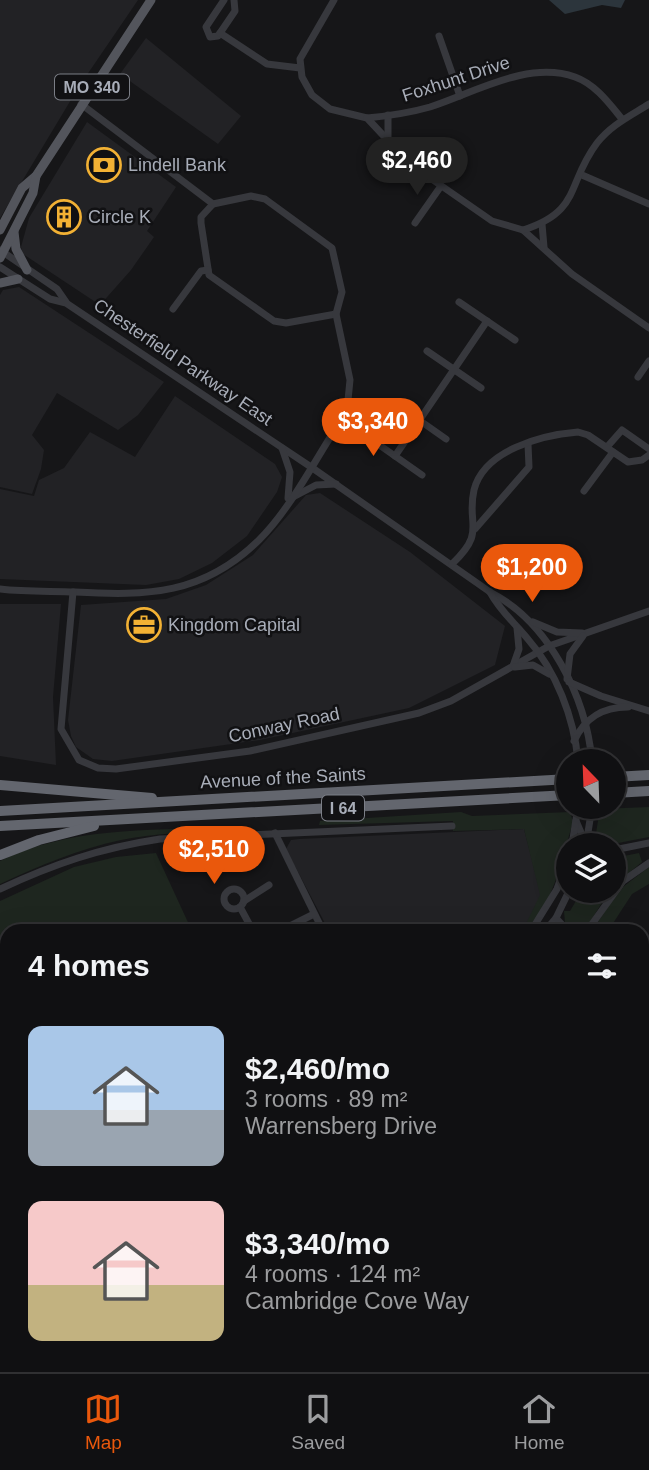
<!DOCTYPE html>
<meta charset="utf-8">
<style>
body{margin:0;font-family:Helvetica,sans-serif;background:#19191b;color:#f1f3f6;height:100vh;display:flex;flex-direction:column;font-size:26px;white-space:nowrap}
*{box-sizing:border-box;margin:0}
p{font-size:23px;color:#9c9d9f}
.icon{flex:none;width:38px;height:38px;fill:none;stroke:currentColor;stroke-width:2;stroke-linecap:round;stroke-linejoin:round}
.map{position:relative;flex:1;overflow:hidden}
.panel{position:absolute;left:0px;top:924px;width:649px;height:448px;display:flex;flex-direction:column;background:#101012;border-radius:21px 21px 0 0;box-shadow:0 7px 28px #0002,0 0 0 2px #303032}
.panel>*{flex:none}
.needle{width:46px;rotate:337deg}
.tools{position:absolute;left:556px;top:749px;display:grid;gap:14px}
.tools a{display:grid;place-items:center;width:70px;height:70px;border-radius:50%;background:#101012;box-shadow:0 7px 28px #0002,0 0 0 2px #303032;font-size:35px}
.price{position:absolute;translate:-50% -60px;padding:0 16px;border-radius:24px;background:#ea580c;color:#fff;font-size:23px;line-height:46px;filter:drop-shadow(0 2px 4px #0008)}
.price::after{content:'';position:absolute;left:50%;top:42px;width:21px;height:16px;margin-left:-10px;background:inherit;clip-path:polygon(0 0,100% 0,50% 100%)}
.price.current{background:#222;color:#fff}
ul{padding:0;list-style:none}
li{display:flex;align-items:center;gap:21px;height:175px;padding:0 28px}
li span{display:grid;place-items:center;flex:none;width:196px;height:140px;border-radius:14px;color:#555}
li>.icon{margin-inline-start:auto}
span .icon{width:84px;height:84px;fill:#fffc;stroke-width:1}
li b{font-size:30px}
h2{display:flex;justify-content:space-between;align-items:center;height:84px;padding:0 28px;font-size:30px}
.dock{display:flex;justify-content:space-around;align-items:center;height:98px;border-top:2px solid #303032;background:#101012;font-size:19px;color:#9c9d9f}
.dock a{display:grid;justify-items:center;gap:4px}
.dock .current{color:#ea580c}
.map>svg:first-child{display:block}
.built{fill:#222225}
.green{fill:#1e261f}
.water{fill:#2c353c}
.lines{fill:none;stroke-linecap:round;stroke-linejoin:round}
.minor{stroke:#37383d;stroke-width:7}
.major{stroke:#53555c;stroke-width:9}
.highway{stroke:#63666e;stroke-width:10}
.labels{text-anchor:middle;stroke-width:5;stroke-linejoin:round;paint-order:stroke}
.shield{fill:#111113;stroke:#7b7e86;stroke-width:2}
.shield-label{font-size:16px;font-weight:bold;fill:#a8adb8}
.street-label{font-size:18px;fill:#a8adb8;stroke:#111113}
.poi-label{font-size:18px;fill:#a8adb8;stroke:#111113;text-anchor:start}
</style>
<div class="map">
<svg width="649" height="1372" viewBox="0 0 649 1372">
<rect width="100%" height="100%" fill="#161618"/>
<!-- built -->
<g class="built">
<polygon points="0,0 138,0 78,88 0,218"/>
<polygon points="146,38 241,116 218,144 120,74"/>
<polygon points="87,122 176,187 147,231 154,237 131,270 100,305 23,254 21,247 29,218"/>
<polygon points="19,287 164,382 138,415 118,430 57,393 32,435 44,450 41,469 32,494 0,487 0,295 3,290"/>
<polygon points="175,396 275,464 282,477 277,492 247,536 212,563 179,579 146,585 0,579 0,489 34,496 39,480 64,468 90,432 135,457"/>
<polygon points="320,493 410,552 505,626 495,665 409,708 260,740 112,761 93,759 76,747 71,736 68,720 81,605 166,599 206,585 253,555 306,495"/>
<polygon points="0,604 61,604 53,697 56,765 0,756"/>
<polygon points="524,829 541,895 530,922 522,931 329,931 286,849 291,840 299,839"/>
</g>
<!-- green -->
<g class="green">
<polygon points="649,807 649,837 608,845 595,839 600,809"/>
<polygon points="461,812 472,816 570,812 573,822 557,877 547,902 527,930 524,928 540,895 524,829 453,831 453,821 319,825 320,821"/>
<path d="M222 827V830C189 833 154 833 121 840 78 849 39 866 0 884V861C69 827 147 831 222 827Z"/>
<polygon points="156,853 192,931 7,931 7,1021 0,1022 0,901 74,867 116,857"/>
<polygon points="639,853 642,862 614,885 614,858"/>
<polygon points="649,867 649,884 632,894 608,931 592,931 619,890"/>
<polygon points="582,891 609,891 587,927 572,930 565,923 564,911 570,911"/>
<polygon points="7,1133 7,1252 0,1246 0,1134"/>
<polygon points="236,1365 379,1365 382,1372 246,1372"/>
</g>
<!-- water -->
<polygon class="water" points="549,0 625,0 621,8 602,5 565,14"/>
<g class="lines">
<!-- minor -->
<g class="minor">
<polyline points="224,0 206,27 210,37 218,36 235,11 234,0"/>
<polyline points="334,0 300,59 302,77 312,95 330,109 367,118 410,164 492,221 523,230 572,274 649,328"/>
<polyline points="220,33 267,64 300,68"/>
<polyline points="439,36 460,96"/>
<polyline points="388,115 388,139"/>
<path d="M367 118C388 116 409 113 430 107 474 93 528 60 575 77 595 84 609 103 622 119"/>
<polyline points="582,175 649,204"/>
<polyline points="213,204 201,217 201,223 209,275 274,321 286,323 336,314"/>
<polyline points="415,223 441,186"/>
<polyline points="542,224 544,247"/>
<path d="M523 230C582 211 566 184 597 143 611 125 630 116 649 104"/>
<polyline points="0,250 57,289 66,302"/>
<path d="M0 267 50 299 66 303 311 467 490 592C549 622 586 697 592 761"/>
<polyline points="459,302 515,340"/>
<polyline points="173,309 201,271 208,270"/>
<polyline points="427,351 481,388"/>
<polyline points="638,377 649,361"/>
<polyline points="349,401 372,412 375,419 405,441"/>
<polyline points="347,410 366,419 375,419"/>
<polyline points="375,419 386,402"/>
<polyline points="419,420 446,439"/>
<polyline points="386,428 375,442 422,475"/>
<polyline points="607,447 622,430 649,449"/>
<polyline points="282,448 290,472 288,498"/>
<polyline points="395,456 487,321"/>
<polyline points="584,491 613,452"/>
<polyline points="295,496 316,485 336,484"/>
<polyline points="475,529 529,467 528,444"/>
<path d="M452 564C487 531 466 525 474 490 484 450 542 435 578 432L588 435 628 462 642 460 649 455"/>
<path d="M0 589C25 592 50 591 75 592 148 596 203 595 259 540 291 508 313 463 338 425L347 410 350 380 336 314 342 292 332 248 265 199 251 196 213 204 81 104"/>
<polyline points="73,592 61,729 79,760 98,768 116,769 250,751 419,713 451,701 549,646 649,611"/>
<path d="M490 592C500 611 514 622 527 638 556 671 574 717 578 761"/>
<polyline points="533,622 557,632 582,633"/>
<polyline points="513,666 519,649 517,628"/>
<polyline points="515,667 533,665 549,674"/>
<polyline points="567,679 570,654 583,636"/>
<polyline points="569,682 601,696 649,711"/>
<path d="M574 741C585 718 602 707 628 707"/>
<polyline points="576,821 582,835 592,845"/>
<polyline points="275,833 323,931"/>
<polyline points="572,845 578,807"/>
<polyline points="586,845 592,807"/>
<polyline points="614,850 649,843"/>
<circle cx="234" cy="899" r="10"/>
<path d="M0 889C54 864 100 848 160 839L452 826"/>
<polyline points="244,901 269,885"/>
<polyline points="240,907 253,931"/>
<polyline points="556,918 568,931"/>
<polyline points="280,931 314,914"/>
<polyline points="531,931 557,889 569,856"/>
<polyline points="545,931 556,918 569,891"/>
<polyline points="587,931 623,881 649,863"/>
<polyline points="642,955 649,948"/>
<polyline points="642,1206 649,1218"/>
<polyline points="218,1365 230,1372"/>
<polyline points="425,1365 426,1372"/>
<polyline points="453,1365 454,1372"/>
<polyline points="32,1372 41,1365"/>
<polyline points="50,1372 58,1365"/>
<polyline points="101,1372 103,1365"/>
<polyline points="514,1372 514,1365"/>
<polyline points="539,1372 540,1365"/>
</g>
<!-- major -->
<g class="major">
<polyline points="0,230 22,188 36,176 151,0"/>
<polyline points="14,232 16,249 27,270"/>
<polyline points="0,258 33,193 36,176"/>
<polyline points="0,283 18,279"/>
</g>
<!-- highway -->
<g class="highway">
<polyline points="614,777 649,775"/>
<polyline points="0,785 152,798"/>
<polyline points="614,793 649,791"/>
<polyline points="0,811 569,779"/>
<polyline points="0,826 569,795"/>
<polyline points="0,855 39,840 94,826"/>
</g>
</g>
<!-- icons -->
<defs>
<g id="bank-ring" transform="scale(1.75)"><circle r="9.5" fill="#111113" stroke="#f2b134" stroke-width="1.5"/><path d="M-6-4H6V4H-6ZM0-2.3a2.3 2.3 0 1 0 0 4.6a2.3 2.3 0 1 0 0-4.6Z" fill="#f2b134"/></g>
<g id="building-ring" transform="scale(1.75)"><circle r="9.5" fill="#111113" stroke="#f2b134" stroke-width="1.5"/><path d="M-4-6H4V6H1V3H-1V6H-4ZM-2.5-4.3h1.7v1.8h-1.7ZM.8-4.3h1.7v1.8H.8ZM-2.5-1h1.7V.8h-1.7ZM.8-1h1.7V.8H.8Z" fill="#f2b134"/></g>
<g id="office-ring" transform="scale(1.75)"><circle r="9.5" fill="#111113" stroke="#f2b134" stroke-width="1.5"/><path d="M-6-3h4V-5.5h4V-3h4V5H-6ZM-1-4.5V-3h2v-1.5ZM-6 0V1H6V0Z" fill="#f2b134"/></g>
</defs>
<g fill-rule="evenodd">
<use href="#bank-ring" x="104" y="165"/>
<use href="#building-ring" x="64" y="217"/>
<use href="#office-ring" x="144" y="625"/>
</g>
<g class="labels">
<!-- shield labels -->
<g class="shield">
<rect x="55" y="74.5" width="74" height="25" rx="5"/>
<rect x="322" y="795.5" width="42" height="25" rx="5"/>
</g>
<g class="shield-label">
<text x="92" y="93">MO 340</text>
<text x="343" y="814">I 64</text>
</g>
<!-- street labels -->
<g class="street-label">
<text transform="translate(456 79) rotate(-18)" y="6">Foxhunt Drive</text>
<text transform="translate(183 362) rotate(34)" y="6">Chesterfield Parkway East</text>
<text transform="translate(284 725) rotate(-12)" y="6">Conway Road</text>
<text transform="translate(283 778) rotate(-3)" y="6">Avenue of the Saints</text>
</g>
<!-- poi labels -->
<g class="poi-label">
<text x="128" y="171">Lindell Bank</text>
<text x="88" y="223">Circle K</text>
<text x="168" y="631">Kingdom Capital</text>
</g>
</g>
</svg>
<div class="tools">
<a><svg class="needle" viewBox="-14 -14 28 28"><path d="M0-13l5 13h-10z" fill="#e53935"/><path d="M0 13l5-13h-10z" fill="#9c9d9f"/></svg></a>
<a><svg class="icon" aria-label="layers" viewBox="0 0 24 24"><path d="M12 4l9 5-9 5-9-5zM3 14l9 5 9-5"/></svg></a>
</div>
<b class="price current" style="left:417px;top:197px">$2,460</b>
<b class="price" style="left:373px;top:458px">$3,340</b>
<b class="price" style="left:532px;top:604px">$1,200</b>
<b class="price" style="left:214px;top:886px">$2,510</b>
<section class="panel">
<h2>4 homes<svg class="icon" aria-label="filters" viewBox="0 0 24 24"><path d="M4 7h16M4 17h16"/><circle cx="9" cy="7" r="2"/><circle cx="15" cy="17" r="2"/></svg></h2>
<ul>
<li><span style="background:linear-gradient(#a9c7e8 60%,#9aa5b1 0)"><svg class="icon" aria-label="home" viewBox="0 0 24 24"><path d="M3 11l9-7 9 7M6 9v11h12V9"/></svg></span><div><b>$2,460/mo</b><p>3 rooms · 89 m²</p><p>Warrensberg Drive</p></div></li>
<li><span style="background:linear-gradient(#f6c9c9 60%,#c2b280 0)"><svg class="icon" aria-label="home" viewBox="0 0 24 24"><path d="M3 11l9-7 9 7M6 9v11h12V9"/></svg></span><div><b>$3,340/mo</b><p>4 rooms · 124 m²</p><p>Cambridge Cove Way</p></div></li>
</ul>
</section>
</div>
<nav class="dock">
<a class="current"><svg class="icon" aria-label="map" viewBox="0 0 24 24"><path d="M3 6l6-2 6 2 6-2v14l-6 2-6-2-6 2zM9 4v14M15 6v14"/></svg>Map</a>
<a><svg class="icon" aria-label="saved" viewBox="0 0 24 24"><path d="M7 4h10v16l-5-4-5 4z"/></svg>Saved</a>
<a><svg class="icon" aria-label="home" viewBox="0 0 24 24"><path d="M3 11l9-7 9 7M6 9v11h12V9"/></svg>Home</a>
</nav>
